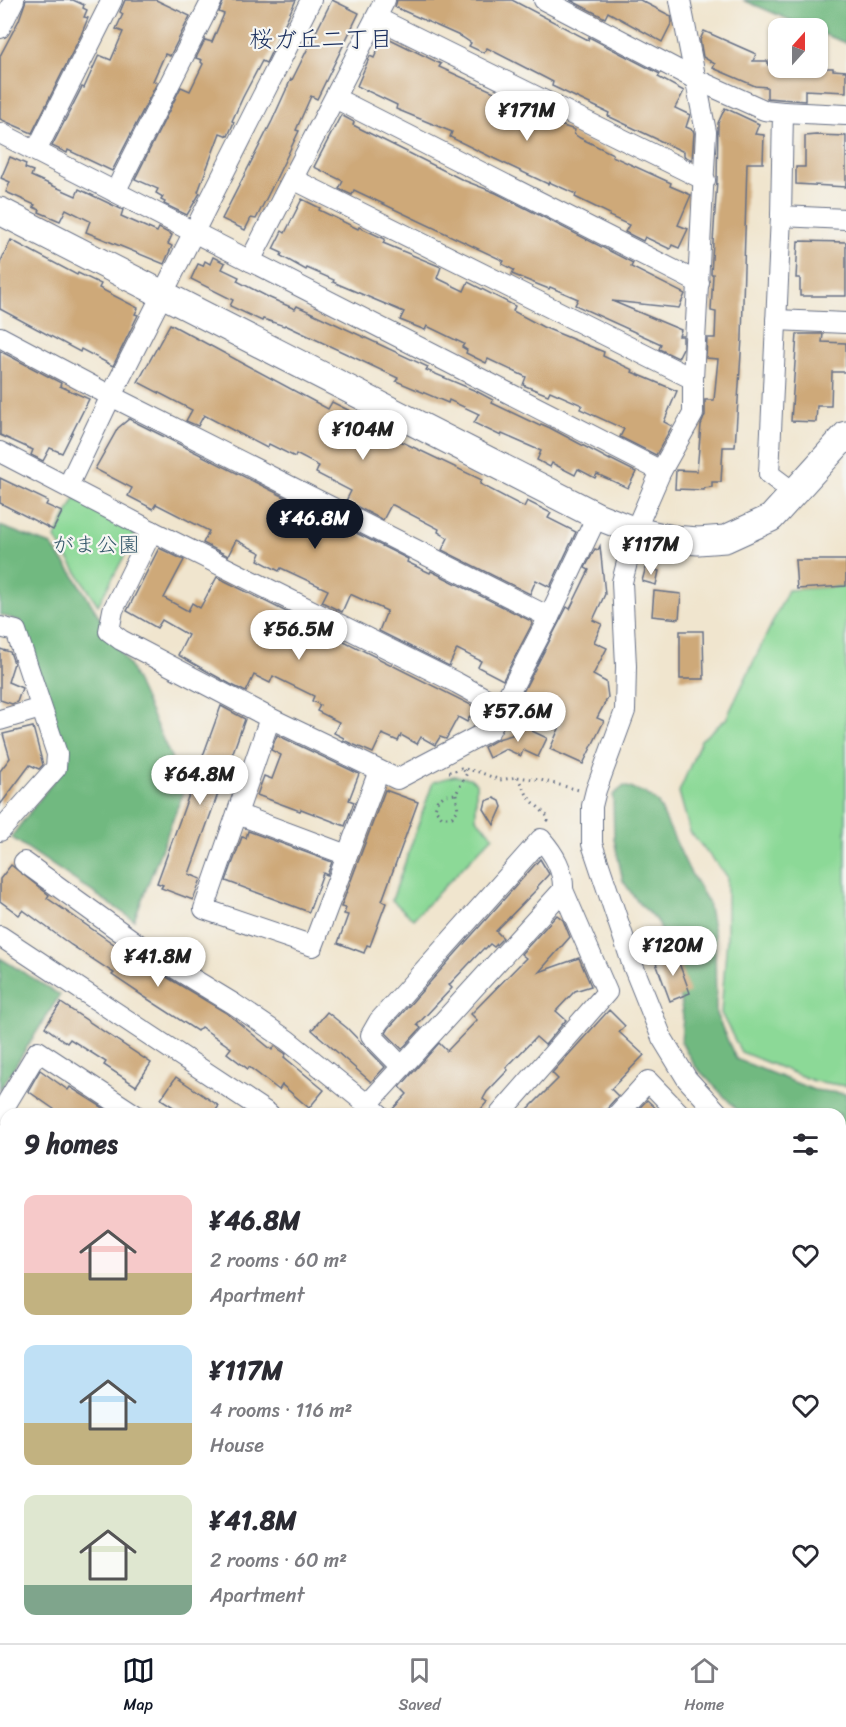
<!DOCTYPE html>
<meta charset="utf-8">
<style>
body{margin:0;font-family:Sriracha,"Klee One",sans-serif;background:#f2f2f3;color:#2b2b33;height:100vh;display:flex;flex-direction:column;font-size:22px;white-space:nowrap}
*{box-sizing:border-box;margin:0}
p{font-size:20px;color:#7c7c81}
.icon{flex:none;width:33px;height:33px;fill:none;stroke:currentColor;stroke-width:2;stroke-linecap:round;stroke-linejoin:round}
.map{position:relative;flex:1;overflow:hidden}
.panel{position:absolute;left:0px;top:1108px;width:846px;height:536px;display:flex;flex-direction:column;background:#fff;border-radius:18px 18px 0 0;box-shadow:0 2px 4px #0004}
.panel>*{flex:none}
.needle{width:39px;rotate:21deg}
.controls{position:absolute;left:768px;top:18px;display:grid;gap:12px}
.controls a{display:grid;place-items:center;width:60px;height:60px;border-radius:12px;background:#fff;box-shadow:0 2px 4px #0004;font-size:30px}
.price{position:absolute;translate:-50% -51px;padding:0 14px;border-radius:21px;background:#fff;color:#222;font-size:20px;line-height:39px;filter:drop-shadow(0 2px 3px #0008)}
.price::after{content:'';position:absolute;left:50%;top:36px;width:18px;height:14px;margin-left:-9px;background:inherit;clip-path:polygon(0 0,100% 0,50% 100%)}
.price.current{background:#111827;color:#fff}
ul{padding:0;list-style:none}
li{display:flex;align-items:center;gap:18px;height:150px;padding:0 24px}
li span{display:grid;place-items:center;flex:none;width:168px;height:120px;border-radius:12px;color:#555}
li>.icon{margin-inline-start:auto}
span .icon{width:72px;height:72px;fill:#fffc;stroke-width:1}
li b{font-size:26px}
h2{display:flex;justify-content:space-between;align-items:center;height:72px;padding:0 24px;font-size:26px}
.tab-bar{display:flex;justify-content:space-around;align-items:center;height:84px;border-top:2px solid #e1e1e2;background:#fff;font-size:16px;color:#7c7c81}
.tab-bar a{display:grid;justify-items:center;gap:3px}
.tab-bar .current{color:#111827}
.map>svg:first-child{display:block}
.green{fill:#8cd997;stroke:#54847a;stroke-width:1.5}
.forest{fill:#71b980;stroke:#46746f;stroke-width:1.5}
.building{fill:#cea979}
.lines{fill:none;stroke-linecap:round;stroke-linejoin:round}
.street-casing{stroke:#666f85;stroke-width:22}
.secondary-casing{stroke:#666f85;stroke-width:29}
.path{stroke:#666f85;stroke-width:3;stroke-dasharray:1.5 4.5;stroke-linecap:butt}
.street{stroke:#fff;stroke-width:20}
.secondary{stroke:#fff;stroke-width:27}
.labels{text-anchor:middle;stroke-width:4.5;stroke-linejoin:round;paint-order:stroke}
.park-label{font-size:22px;fill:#375a6c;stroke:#f6f6f2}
.neighbourhood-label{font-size:24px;fill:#1b2f5e;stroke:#f6f6f2}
</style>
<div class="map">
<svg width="846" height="1643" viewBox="0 0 846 1643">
<rect width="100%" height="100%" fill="#f6f6f2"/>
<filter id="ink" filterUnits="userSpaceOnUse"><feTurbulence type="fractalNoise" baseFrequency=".0167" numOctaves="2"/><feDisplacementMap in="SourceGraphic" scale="12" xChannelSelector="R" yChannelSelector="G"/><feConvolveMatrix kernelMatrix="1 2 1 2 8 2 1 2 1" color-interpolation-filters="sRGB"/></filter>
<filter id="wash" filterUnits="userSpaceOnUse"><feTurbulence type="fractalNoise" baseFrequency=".008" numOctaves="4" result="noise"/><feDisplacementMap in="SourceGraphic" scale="24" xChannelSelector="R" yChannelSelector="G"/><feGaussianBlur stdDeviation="1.35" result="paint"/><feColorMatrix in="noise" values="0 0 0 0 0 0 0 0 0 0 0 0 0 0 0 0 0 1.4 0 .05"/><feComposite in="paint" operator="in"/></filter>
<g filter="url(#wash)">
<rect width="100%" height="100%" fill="#f0e5ce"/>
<!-- green -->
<g class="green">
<polygon points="75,498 128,526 135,536 98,605 55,538"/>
<polygon points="846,586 846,1086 814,1081 741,1052 721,1013 727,938 727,876 690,832 679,792 701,740 726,719 788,590"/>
<polygon points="454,776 470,778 476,783 476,818 493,836 413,919 392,900 433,782"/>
</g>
<!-- forest -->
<g class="forest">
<polygon points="743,0 846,0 846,43 818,32 818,28 809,28"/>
<polygon points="0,526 51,545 73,574 130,667 185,788 134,920 11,837 68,762 21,621 0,615"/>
<polygon points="624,786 645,793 658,803 689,870 708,902 715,938 716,1014 736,1059 814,1090 846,1094 846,1196 840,1192 840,1114 741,1114 695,1066 681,1042 683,1017 676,973 658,922 637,901 623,881 614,839 613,795"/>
<polygon points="0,958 60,995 0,1090"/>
<polygon points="0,1611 6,1616 6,1638 198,1638 187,1643 0,1643"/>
</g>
<g id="blocks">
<!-- building -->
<g class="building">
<polygon points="26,0 73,0 84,5 83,8 87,10 84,17 88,18 81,35 32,133 0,119 0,56 19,20"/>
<polygon points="125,0 156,0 190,16 170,56 165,54 153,81 157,83 112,171 68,150 67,153 52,146 82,87 84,88 99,55 111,60 123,32 116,29 123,14 120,12"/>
<polygon points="224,0 296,0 266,63 262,61 243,97 232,121 234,122 228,136 220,133 198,192 200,193 187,215 164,204 165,202 161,200 163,197 156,193 158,189 135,179 181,87 190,91 203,64 201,62 202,60 196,58 205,40 212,42 224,14 219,12"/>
<polygon points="332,0 359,13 317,99 311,96 296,130 299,131 275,181 256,219 251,218 245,230 222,219 272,121 291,79 292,80"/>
<polygon points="397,0 512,0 588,40 589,37 660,74 658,77 684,91 675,108 690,115 686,127 693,130 694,133 692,160 684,156 684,152 608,116 609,113 552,86 553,82 487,48 484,53 469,46 471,43 462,37 395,7"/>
<polygon points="570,0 640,0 671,16 672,22 662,42 608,12 605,18"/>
<polygon points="704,31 756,54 753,61 768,61 768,65 775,65 775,68 833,68 833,70 846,71 846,92 805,90 805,101 767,98 767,87 755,86 713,68 715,64 703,57 700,40"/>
<polygon points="384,36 441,64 439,67 547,116 546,118 560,125 575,130 574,134 580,138 613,154 612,156 671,183 670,186 691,195 678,225 688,229 679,248 672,245 670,249 645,237 643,241 625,232 629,225 609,216 610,214 575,197 576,194 549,182 548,184 495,159 450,137 452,132 396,109 397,105 357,86 370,56 374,58"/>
<polygon points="725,108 759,124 755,134 764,135 763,163 747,163 742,338 735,447 723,447 721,482 712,482 712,487 704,488 704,490 675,489 676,470 697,471 701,425 705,415 705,400 714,400 718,359 706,358 707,338 715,338 716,312 711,311 713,274 711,274 717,180 718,123"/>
<polygon points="341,115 354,122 353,125 463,180 496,193 633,263 631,267 685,294 679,308 612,301 681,330 679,336 683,336 683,348 678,358 659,349 661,344 575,305 578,299 550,287 549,289 512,274 514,270 502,264 504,261 354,190 352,195 339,189 343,181 314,167"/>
<polygon points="816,135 846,136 846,187 796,184 796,167 805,167 805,136"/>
<polygon points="10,157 26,164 25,168 33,171 31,176 76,196 79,189 123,210 121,216 157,232 159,228 172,235 168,244 172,246 164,264 86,232 90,221 66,209 60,221 39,212 40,210 33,207 35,205 6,192 10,182 1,178"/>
<polygon points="302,199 320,208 319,210 358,229 359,227 385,239 383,243 441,267 437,278 464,291 468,282 515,306 513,311 543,327 604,352 603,356 633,370 632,372 677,391 664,422 672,426 656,455 620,437 624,429 580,409 582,405 550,391 548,395 523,385 526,377 488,359 486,363 466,353 467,350 462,347 464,344 427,326 425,330 400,320 404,312 333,282 334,280 307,268 306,270 281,256 282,253 273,249 282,231 285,233"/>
<polygon points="11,240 77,275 78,273 101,284 99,288 138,308 135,314 138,315 113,366 81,349 80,352 0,309 0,263"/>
<polygon points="798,241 846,242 846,296 800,296 800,278 796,278"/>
<polygon points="213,257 225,263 222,269 239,277 237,281 270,298 295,309 297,306 428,367 426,370 476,391 493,400 492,403 540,426 541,424 550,428 610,460 610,459 636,472 628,488 597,474 595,478 578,469 575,475 552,463 550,467 537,460 541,451 502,434 501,436 474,423 479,414 449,400 448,403 396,381 398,378 285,325 284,326 263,319 262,321 230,306 233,300 191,279 198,264 203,266 205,261 210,264"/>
<polygon points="170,324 328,409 332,402 356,414 355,417 394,438 482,480 480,484 524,507 527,501 551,513 548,518 576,532 550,587 536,580 530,594 442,550 448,538 438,532 439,529 393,505 391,505 383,520 346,501 351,491 316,473 319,466 296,454 295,457 269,444 267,448 204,415 198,426 186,421 192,410 138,382"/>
<polygon points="797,334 823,334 822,342 846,343 846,372 832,372 831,406 817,406 816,422 791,421"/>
<polygon points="0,351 61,383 60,386 89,399 62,453 50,448 43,461 31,455 33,450 0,435"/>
<polygon points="129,419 408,559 407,562 430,573 431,571 531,621 532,624 503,680 478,667 481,661 457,649 449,666 379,631 387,611 350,594 342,612 322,602 328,590 281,568 279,571 258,560 261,553 236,540 228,556 203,543 209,531 156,504 153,509 128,496 132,488 95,469 118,428"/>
<polygon points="0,478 48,501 46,505 62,512 53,530 0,503"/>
<polygon points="600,546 605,594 593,620 602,624 594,642 607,648 593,675 606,682 608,697 597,718 604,721 583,764 550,749 565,715 522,694 567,607 570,609 589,570 585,568 595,549 598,550"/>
<polygon points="159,548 184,560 164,598 188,611 192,603 200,608 217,577 483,711 478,721 470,716 467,722 458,717 446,739 440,737 435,745 421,737 417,744 401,735 398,741 382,734 373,753 343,740 344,738 334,733 339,722 317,711 320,705 312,701 314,696 273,676 270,683 254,675 246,692 230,684 178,655 188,635 162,620 157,628 127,611"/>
<polygon points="795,560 846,560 846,586 797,589"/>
<polygon points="646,567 659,571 656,585 642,581"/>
<polygon points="654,591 681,594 679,619 652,616"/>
<polygon points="680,631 703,631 704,679 680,679"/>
<polygon points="0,649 10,652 14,663 8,682 22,688 17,702 12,704 0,700"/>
<polygon points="221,706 245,719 189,874 201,879 193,900 161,888 163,885 157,883"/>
<polygon points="33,727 43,765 39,769 30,765 0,805 0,771 10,758 3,734"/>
<polygon points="523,727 532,729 532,731 547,738 538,757 523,750 521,756 506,749 489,758 484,747 498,739 512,735 515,728 521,732"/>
<polygon points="277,735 359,774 349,800 354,802 345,826 301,809 300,811 257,795 264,776 272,779 281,755 271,750"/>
<polygon points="385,790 418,802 382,901 386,903 370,946 367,945 364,953 338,943 348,915 344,914 346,908 341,907"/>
<polygon points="494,798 500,801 502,807 494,825 484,809 486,801"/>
<polygon points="248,831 332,862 327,875 323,873 309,912 226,881 242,837 246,838"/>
<polygon points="540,859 549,874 537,887 538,888 496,931 503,938 494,947 490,944 485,949 484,948 449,985 452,988 417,1025 421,1028 402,1049 386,1033 389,1028"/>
<polygon points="11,865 49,895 47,898 124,951 159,974 160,973 228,1014 272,1050 275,1046 280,1050 286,1054 284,1057 324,1090 309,1108 282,1085 279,1090 249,1067 248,1069 227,1053 231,1048 201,1027 197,1031 143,996 112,975 114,973 71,945 23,910 19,915 0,901 0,879"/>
<polygon points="557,915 563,920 570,937 539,972 579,958 591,986 575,991 556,1011 566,1020 545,1045 536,1037 506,1068 508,1070 487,1092 483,1099 487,1102 477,1114 391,1114 390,1112 407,1094 400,1087 439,1043 447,1051 477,1020 471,1014 526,958 521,954"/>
<polygon points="675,952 690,993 670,1001 656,963 661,958"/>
<polygon points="61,1003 151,1063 136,1086 104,1065 106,1062 70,1039 67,1043 45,1027"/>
<polygon points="609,1010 625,1026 619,1032 644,1055 611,1089 618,1096 609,1106 606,1114 523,1114 558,1079 552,1073"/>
<polygon points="327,1012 347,1028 385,1067 371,1082 312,1030"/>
<polygon points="40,1070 68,1090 70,1087 113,1114 61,1114 28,1091"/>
<polygon points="176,1077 219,1106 213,1114 184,1114 161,1099"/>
<polygon points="647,1100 662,1114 634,1114"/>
</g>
</g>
</g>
<g filter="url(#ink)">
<use href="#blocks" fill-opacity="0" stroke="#666f85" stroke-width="1.5"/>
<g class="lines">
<!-- street casing -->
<g class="street-casing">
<g id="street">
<polyline points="544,0 695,79 764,110 783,112 781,216 769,474 793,492"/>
<polyline points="680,0 706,132 693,379 693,414 661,471 635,531 622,582 626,666 625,711 596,790 592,806 592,844 633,966 662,1038 687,1079 719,1114"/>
<polyline points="377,18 705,180"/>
<polyline points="0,28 14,0"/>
<polyline points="335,98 699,283"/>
<polyline points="783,112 846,115"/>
<polyline points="0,133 661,471"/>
<polyline points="36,151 112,0"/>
<polyline points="293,179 693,379"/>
<polyline points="115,192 212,0"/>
<polyline points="781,216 846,219"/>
<polyline points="250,261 385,0"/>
<polyline points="776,320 846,323"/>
<polyline points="0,337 111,396 549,617"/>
<polyline points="0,452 152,531 457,683 503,708"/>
<polyline points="68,486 111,396 311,0"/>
<polyline points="152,531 113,610 109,631 121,640 270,718 397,779 490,730 549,617 597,516"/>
<polyline points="0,627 16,631 57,754 56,768 0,831"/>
<polyline points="270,718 204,909 313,946 379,771"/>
<polyline points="0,720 41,708"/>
<polyline points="237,814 347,855"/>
<polyline points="24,862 150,953 234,1004 287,1040 379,1114"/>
<polyline points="0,936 269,1114"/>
<path d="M402 1067 371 1035 379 1021 541 839C554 854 564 870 563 890"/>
<polyline points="368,1104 563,890 607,992 500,1114"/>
<polyline points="0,1114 38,1051 134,1114"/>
<polyline points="618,1114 648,1081 680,1114"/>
<polyline points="0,1146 6,1149"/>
<polyline points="840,1234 846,1240"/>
<polyline points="0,1266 6,1270"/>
<polyline points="840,1278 846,1271"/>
<polyline points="840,1317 846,1322"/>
<polyline points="0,1390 6,1395"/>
<polyline points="840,1461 846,1466"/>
<polyline points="0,1519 6,1525"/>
<polyline points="840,1625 846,1631"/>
<polyline points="509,1638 515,1643"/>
<polyline points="679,1638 685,1643"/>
</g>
</g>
<!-- secondary casing -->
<g class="secondary-casing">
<polyline id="secondary" points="0,211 597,516 635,531 673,539 698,541 725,539 771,518 846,435"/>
</g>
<!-- path -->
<g class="path">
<polyline points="449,772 453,772 461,768 479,772 500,780 517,777 540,780 579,790"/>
<polyline points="517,777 529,798 548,817 548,825"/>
<polyline points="456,794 458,810 452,817 442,817 435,809 437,801 445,795 456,794 467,773 462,769"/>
</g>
<!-- street -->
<use href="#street" class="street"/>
<!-- secondary -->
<use href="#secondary" class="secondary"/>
</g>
</g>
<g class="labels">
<!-- park labels -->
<g class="park-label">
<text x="96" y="552">がま公園</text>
</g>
<!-- neighbourhood labels -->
<g class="neighbourhood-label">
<text x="321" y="47">桜ガ丘二丁目</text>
</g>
</g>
</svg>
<div class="controls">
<a><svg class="needle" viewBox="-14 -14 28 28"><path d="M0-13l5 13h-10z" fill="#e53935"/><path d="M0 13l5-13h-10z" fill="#7c7c81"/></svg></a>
</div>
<b class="price" style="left:527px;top:142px">¥171M</b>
<b class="price" style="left:363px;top:461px">¥104M</b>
<b class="price current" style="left:315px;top:550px">¥46.8M</b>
<b class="price" style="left:651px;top:576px">¥117M</b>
<b class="price" style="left:299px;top:661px">¥56.5M</b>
<b class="price" style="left:518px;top:743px">¥57.6M</b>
<b class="price" style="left:200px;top:806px">¥64.8M</b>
<b class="price" style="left:673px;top:977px">¥120M</b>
<b class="price" style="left:158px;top:988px">¥41.8M</b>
<section class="panel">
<h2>9 homes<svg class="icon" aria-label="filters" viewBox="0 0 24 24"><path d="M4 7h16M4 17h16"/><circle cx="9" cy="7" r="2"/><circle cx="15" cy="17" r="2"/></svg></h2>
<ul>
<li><span style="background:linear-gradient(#f6c9c9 65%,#c2b280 0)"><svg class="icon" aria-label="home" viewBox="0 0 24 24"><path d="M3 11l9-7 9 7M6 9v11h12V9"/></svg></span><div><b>¥46.8M</b><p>2 rooms · 60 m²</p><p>Apartment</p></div><svg class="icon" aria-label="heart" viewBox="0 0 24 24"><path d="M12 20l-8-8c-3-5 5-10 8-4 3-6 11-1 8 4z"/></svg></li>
<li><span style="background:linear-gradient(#bfe0f5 65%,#c2b280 0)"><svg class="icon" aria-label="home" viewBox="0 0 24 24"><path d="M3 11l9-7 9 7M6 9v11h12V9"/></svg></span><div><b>¥117M</b><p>4 rooms · 116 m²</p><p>House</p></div><svg class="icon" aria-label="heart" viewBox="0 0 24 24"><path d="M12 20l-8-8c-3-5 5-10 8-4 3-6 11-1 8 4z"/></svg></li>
<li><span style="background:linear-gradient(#dfe7d0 75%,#7fa58c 0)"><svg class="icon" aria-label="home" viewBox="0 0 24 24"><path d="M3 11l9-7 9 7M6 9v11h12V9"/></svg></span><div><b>¥41.8M</b><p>2 rooms · 60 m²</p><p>Apartment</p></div><svg class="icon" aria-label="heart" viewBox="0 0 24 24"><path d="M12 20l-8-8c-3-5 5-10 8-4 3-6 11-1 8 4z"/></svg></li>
</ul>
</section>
</div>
<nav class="tab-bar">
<a class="current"><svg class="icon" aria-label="map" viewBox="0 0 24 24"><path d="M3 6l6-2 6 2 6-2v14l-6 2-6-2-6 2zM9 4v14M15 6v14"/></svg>Map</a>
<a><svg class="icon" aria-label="saved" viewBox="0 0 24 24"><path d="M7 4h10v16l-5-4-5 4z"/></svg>Saved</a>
<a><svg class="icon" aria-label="home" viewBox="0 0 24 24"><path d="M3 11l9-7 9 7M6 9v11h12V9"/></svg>Home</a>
</nav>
